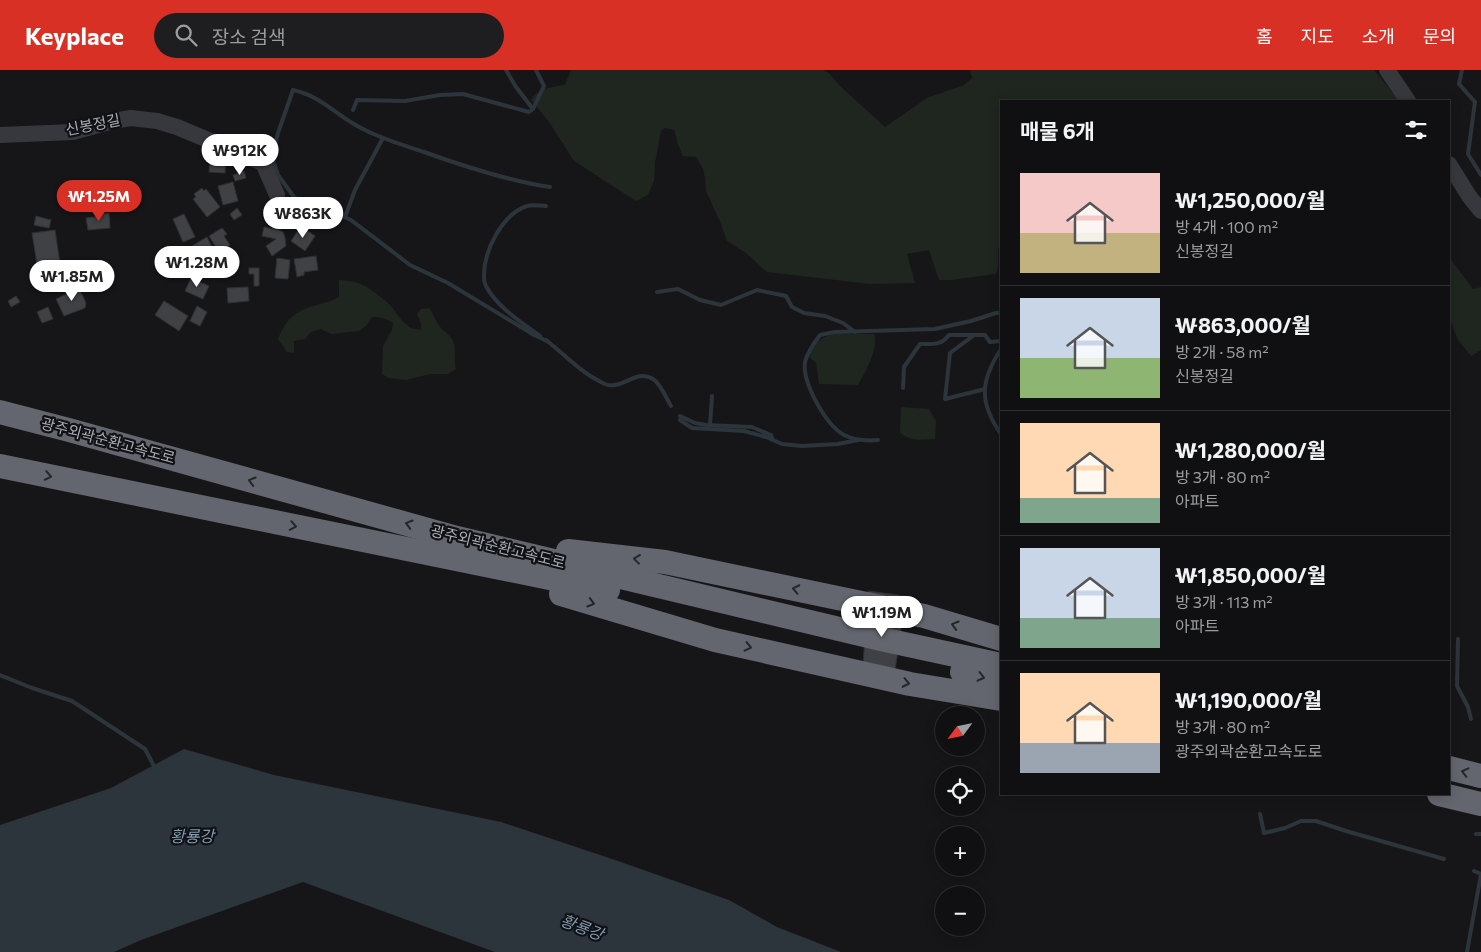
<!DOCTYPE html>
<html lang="ko">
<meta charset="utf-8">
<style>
body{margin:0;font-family:Commissioner,"Noto Sans KR",sans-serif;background:#1e1e20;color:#f1f3f6;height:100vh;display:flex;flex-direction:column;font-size:19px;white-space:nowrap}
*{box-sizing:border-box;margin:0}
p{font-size:16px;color:#9c9d9f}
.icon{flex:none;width:28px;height:28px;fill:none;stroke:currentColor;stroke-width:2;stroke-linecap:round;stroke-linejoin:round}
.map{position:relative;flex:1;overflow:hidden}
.side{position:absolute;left:1000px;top:30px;width:450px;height:695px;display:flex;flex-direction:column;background:#101012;border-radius:0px;box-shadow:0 2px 12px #0003,0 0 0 1px #303032}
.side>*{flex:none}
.needle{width:32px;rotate:237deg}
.fabs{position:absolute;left:935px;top:636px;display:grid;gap:10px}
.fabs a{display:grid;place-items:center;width:50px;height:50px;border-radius:50%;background:#101012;box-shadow:0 2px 12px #0003,0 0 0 1px #303032;font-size:25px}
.price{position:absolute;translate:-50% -42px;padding:0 11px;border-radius:18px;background:#fff;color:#222;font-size:16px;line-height:32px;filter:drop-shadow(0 1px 2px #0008)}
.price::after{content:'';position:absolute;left:50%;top:30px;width:15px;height:11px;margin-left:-8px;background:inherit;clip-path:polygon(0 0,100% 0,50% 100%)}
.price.current{background:#d93025;color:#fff}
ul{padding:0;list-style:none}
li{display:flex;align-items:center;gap:15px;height:125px;padding:0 20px}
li+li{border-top:1px solid #303032}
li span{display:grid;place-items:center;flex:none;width:140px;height:100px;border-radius:0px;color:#555}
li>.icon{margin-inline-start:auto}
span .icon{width:60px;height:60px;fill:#fffc;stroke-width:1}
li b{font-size:21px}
h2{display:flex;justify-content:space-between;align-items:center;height:60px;padding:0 20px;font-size:21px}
header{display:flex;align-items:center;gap:30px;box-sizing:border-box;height:70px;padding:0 25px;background:#d93025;color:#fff}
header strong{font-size:24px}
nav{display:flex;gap:28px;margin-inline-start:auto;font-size:18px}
.search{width:350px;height:45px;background:#1e1e20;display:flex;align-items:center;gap:12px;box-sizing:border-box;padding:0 18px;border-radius:28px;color:#9c9d9f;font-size:19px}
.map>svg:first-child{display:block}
.green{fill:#1e261f}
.water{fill:#2c353c}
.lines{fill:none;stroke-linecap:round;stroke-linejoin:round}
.stream{stroke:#2c353c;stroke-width:4}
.building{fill:#404145;stroke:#303034}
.minor{stroke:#37383d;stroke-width:16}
.highway{stroke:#63666e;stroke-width:24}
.oneway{stroke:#26262a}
.labels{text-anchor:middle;stroke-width:4.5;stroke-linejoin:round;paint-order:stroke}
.street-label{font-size:15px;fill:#a8adb8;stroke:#111113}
.water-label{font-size:16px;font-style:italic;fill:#7f9bb3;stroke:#111113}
</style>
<header>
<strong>Keyplace</strong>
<div class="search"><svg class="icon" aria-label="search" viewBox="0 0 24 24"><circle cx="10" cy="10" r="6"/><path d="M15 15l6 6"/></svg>장소 검색</div>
<nav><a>홈</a><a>지도</a><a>소개</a><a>문의</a></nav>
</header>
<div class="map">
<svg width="1481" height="882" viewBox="0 0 1481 882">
<rect width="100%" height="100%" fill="#161618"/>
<!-- green -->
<g class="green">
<path d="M571 0H823L830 4 839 15 885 57 927 28 964 15 972 8 970 0H1374L1399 31H1001V177L998 179V197L996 204 951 210H939L929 180 907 184 915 213 870 214 767 202 746 183 727 171 721 154 706 121 705 108 703 99 696 87 683 86 678 74 674 60 665 58 661 61 655 93 654 111 648 125 636 131 574 91 549 52 531 30C538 18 552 17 565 15Z"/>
<polygon points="1449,187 1473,219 1481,217 1481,280 1471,286 1458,270 1449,247"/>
<path d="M339 210C357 211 364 214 378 225 382 228 387 232 390 235 399 245 406 262 421 259V253L417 244 421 239 429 238C434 245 437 254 442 259 446 263 451 266 453 271 457 281 453 289 456 299L448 304H430L406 310 389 308 382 304 383 276 392 260 393 253C387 249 381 247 372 247L367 255 359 261 331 264 321 259 311 262 305 269 294 271V283L287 282 278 269C287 247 297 240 320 234 327 232 332 231 339 227Z"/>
<path d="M836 264H874C879 279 865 302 858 315L819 314 816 293 809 287C816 271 820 267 836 264Z"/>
<path d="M901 337 929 339 936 351 935 369C922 370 910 372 900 362Z"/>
</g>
<!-- water -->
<polygon class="water" points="184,679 274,705 501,752 618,791 729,830 777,857 841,882 495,882 303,812 141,870 114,882 0,882 0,755 111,718"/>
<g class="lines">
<!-- stream -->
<g class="stream">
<polyline points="1462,0 1459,14 1475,32 1468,84 1481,105"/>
<polyline points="533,39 544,16 536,0"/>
<polyline points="353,40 357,30 405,31 440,25 463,24 529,42 533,39 516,17 506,0"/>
<polyline points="345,147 355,120 383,68"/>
<polyline points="657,222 678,219 700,230 721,235 757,220 786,226 792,237 804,243 825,246 843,253 855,262"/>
<path d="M540 266C522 253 496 236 486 216 484 213 484 209 484 205 484 181 502 144 527 136 532 134 540 136 546 136"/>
<polyline points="973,266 950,283 945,329 985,319"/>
<path d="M546 270C565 285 582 304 605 314 622 321 636 298 653 309 661 314 666 328 671 336"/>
<path d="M547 271 534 265 448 213 410 195 351 150 331 141 311 136 294 127 278 105 272 87 278 63 293 20C324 27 336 46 363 59 382 69 403 75 424 82 463 96 509 111 550 117"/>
<path d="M1001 279C980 311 979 333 1001 364"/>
<path d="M903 318 904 297 920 274C932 274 941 276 949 265H985L990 272 1001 271"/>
<polyline points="680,346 695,353 706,355 752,357 771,365 773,370"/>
<polyline points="680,350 692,358 744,361 766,367 782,374 802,376 838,374 858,370"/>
<polyline points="710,355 712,326"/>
<path d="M878 370C867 371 854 370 844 365 826 355 802 313 805 292 807 283 814 273 820 265L835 262 935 259 971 251 996 243H1001"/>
<polyline points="1458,569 1457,616 1468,637 1471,649"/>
<polyline points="0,605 32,618 72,631 145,679 155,698"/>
<polyline points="1260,744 1264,763 1285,758 1301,751 1316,751 1346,761 1444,789"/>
<polyline points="1476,764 1481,764"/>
<polyline points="1474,801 1481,804"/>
<polyline points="1467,882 1481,804"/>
</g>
</g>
<!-- building -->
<g class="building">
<polygon points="210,84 226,85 225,103 209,102"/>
<polygon points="244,101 246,108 235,111 233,105"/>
<polygon points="233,112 238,131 223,135 218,116"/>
<polygon points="202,118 204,121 206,119 220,137 207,147 193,129 196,127 194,124"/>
<polygon points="282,136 292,136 292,143 281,142"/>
<polygon points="237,138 242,145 234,150 230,144"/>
<polygon points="270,141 278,142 276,153 269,152"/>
<polygon points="109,143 110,158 88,160 86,148 102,146 101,144"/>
<polygon points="279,143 290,144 289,148 285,148 284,156 278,155"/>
<polygon points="184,144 195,167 183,172 173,149"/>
<polygon points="36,146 51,150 49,158 34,155"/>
<polygon points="301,156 315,166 305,181 291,171"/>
<polygon points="264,157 279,160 283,162 285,168 286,176 272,186 266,176 276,169 262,166"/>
<polygon points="222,158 227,164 224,166 230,175 219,182 209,166"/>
<polygon points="55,160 61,200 57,200 58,205 39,207 32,163"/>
<polygon points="207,167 213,179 199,187 192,176"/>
<polygon points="316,186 318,200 304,202 304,205 297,207 294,189"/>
<polygon points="277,188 290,190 288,209 275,208"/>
<polygon points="249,198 259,198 259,216 254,216 254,204 249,204"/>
<polygon points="191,208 209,216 203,229 185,221"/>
<polygon points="248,217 249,231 228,233 227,218"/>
<polygon points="79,218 86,233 85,238 64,246 56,229"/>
<polygon points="16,226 20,232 11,237 8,231"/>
<polygon points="164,231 188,246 179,261 155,245"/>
<polygon points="197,236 207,242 200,256 190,251"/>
<polygon points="48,237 53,249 42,253 37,242"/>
<polygon points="868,521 906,526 892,621 862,610"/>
</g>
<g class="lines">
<!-- minor -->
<g class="minor">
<polyline points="1387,0 1408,31"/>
<polyline points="0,65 73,62 113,51 131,48 157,51 177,57 263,93 277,125"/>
<polyline points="1449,94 1469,126 1481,141"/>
</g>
<!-- highway -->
<g class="highway">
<polyline points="0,342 69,360 457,468 881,569 1001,595"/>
<polyline points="0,396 608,520"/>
<polyline points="568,481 665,492 924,546 1001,569"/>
<polyline points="561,524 715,570 910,614 1001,629"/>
<polyline points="962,602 1001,612"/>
<polyline points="1449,698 1481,706"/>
<polyline points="1439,724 1481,734"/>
</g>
</g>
<!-- one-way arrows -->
<defs><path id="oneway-chevron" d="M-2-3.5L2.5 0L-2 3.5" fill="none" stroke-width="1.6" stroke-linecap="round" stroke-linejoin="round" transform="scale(1.25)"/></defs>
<g class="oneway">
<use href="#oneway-chevron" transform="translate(48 406) rotate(11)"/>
<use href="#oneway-chevron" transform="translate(252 411) rotate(-164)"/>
<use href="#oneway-chevron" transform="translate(409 454) rotate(-164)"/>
<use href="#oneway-chevron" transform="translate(293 456) rotate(11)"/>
<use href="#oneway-chevron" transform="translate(637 489) rotate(-173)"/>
<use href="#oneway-chevron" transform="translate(796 519) rotate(-168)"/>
<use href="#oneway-chevron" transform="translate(591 533) rotate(17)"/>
<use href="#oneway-chevron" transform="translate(955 555) rotate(-163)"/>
<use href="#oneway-chevron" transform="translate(748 577) rotate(13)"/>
<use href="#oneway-chevron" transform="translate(981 607) rotate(14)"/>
<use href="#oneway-chevron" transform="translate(906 613) rotate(12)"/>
<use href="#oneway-chevron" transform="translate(1465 702) rotate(-166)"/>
</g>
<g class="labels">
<!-- street labels -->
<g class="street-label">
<text transform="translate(93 55) rotate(-11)" y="5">신봉정길</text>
<text transform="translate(108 371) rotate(15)" y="5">광주외곽순환고속도로</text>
<text transform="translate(498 477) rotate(14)" y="5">광주외곽순환고속도로</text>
</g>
<!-- water labels -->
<g class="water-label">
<text x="192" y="772">황룡강</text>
<text transform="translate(582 857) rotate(21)" y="6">황룡강</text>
</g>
</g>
</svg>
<div class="fabs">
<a><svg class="needle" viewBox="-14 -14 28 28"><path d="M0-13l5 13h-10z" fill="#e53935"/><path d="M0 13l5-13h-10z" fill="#9c9d9f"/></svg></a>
<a><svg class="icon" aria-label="locate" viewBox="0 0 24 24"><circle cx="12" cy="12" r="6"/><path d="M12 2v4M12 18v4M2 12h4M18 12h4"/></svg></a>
<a>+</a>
<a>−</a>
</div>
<b class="price" style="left:240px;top:106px">₩912K</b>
<b class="price current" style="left:99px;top:152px">₩1.25M</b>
<b class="price" style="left:303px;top:169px">₩863K</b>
<b class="price" style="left:197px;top:218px">₩1.28M</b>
<b class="price" style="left:72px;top:232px">₩1.85M</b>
<b class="price" style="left:882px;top:568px">₩1.19M</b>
<section class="side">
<h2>매물 6개<svg class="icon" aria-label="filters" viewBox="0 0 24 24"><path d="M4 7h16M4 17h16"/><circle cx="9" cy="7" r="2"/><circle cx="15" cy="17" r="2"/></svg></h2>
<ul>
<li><span style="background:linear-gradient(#f6c9c9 60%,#c2b280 0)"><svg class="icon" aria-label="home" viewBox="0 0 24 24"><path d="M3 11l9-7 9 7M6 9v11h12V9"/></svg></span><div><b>₩1,250,000/월</b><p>방 4개 · 100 m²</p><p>신봉정길</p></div></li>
<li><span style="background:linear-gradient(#c9d6e8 60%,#8fb573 0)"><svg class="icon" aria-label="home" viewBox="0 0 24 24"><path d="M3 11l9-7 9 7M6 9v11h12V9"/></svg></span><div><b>₩863,000/월</b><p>방 2개 · 58 m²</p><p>신봉정길</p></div></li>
<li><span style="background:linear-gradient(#ffd9b3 75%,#7fa58c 0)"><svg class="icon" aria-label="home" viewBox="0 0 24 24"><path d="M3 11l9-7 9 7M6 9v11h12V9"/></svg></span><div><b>₩1,280,000/월</b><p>방 3개 · 80 m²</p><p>아파트</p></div></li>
<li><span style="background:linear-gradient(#c9d6e8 70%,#7fa58c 0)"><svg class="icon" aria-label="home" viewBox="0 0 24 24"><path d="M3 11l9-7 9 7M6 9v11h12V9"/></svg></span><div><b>₩1,850,000/월</b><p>방 3개 · 113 m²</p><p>아파트</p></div></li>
<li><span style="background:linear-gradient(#ffd9b3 70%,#9aa5b1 0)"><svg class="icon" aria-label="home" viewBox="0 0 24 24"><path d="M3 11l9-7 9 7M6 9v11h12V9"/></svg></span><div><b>₩1,190,000/월</b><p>방 3개 · 80 m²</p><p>광주외곽순환고속도로</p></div></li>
</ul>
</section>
</div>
